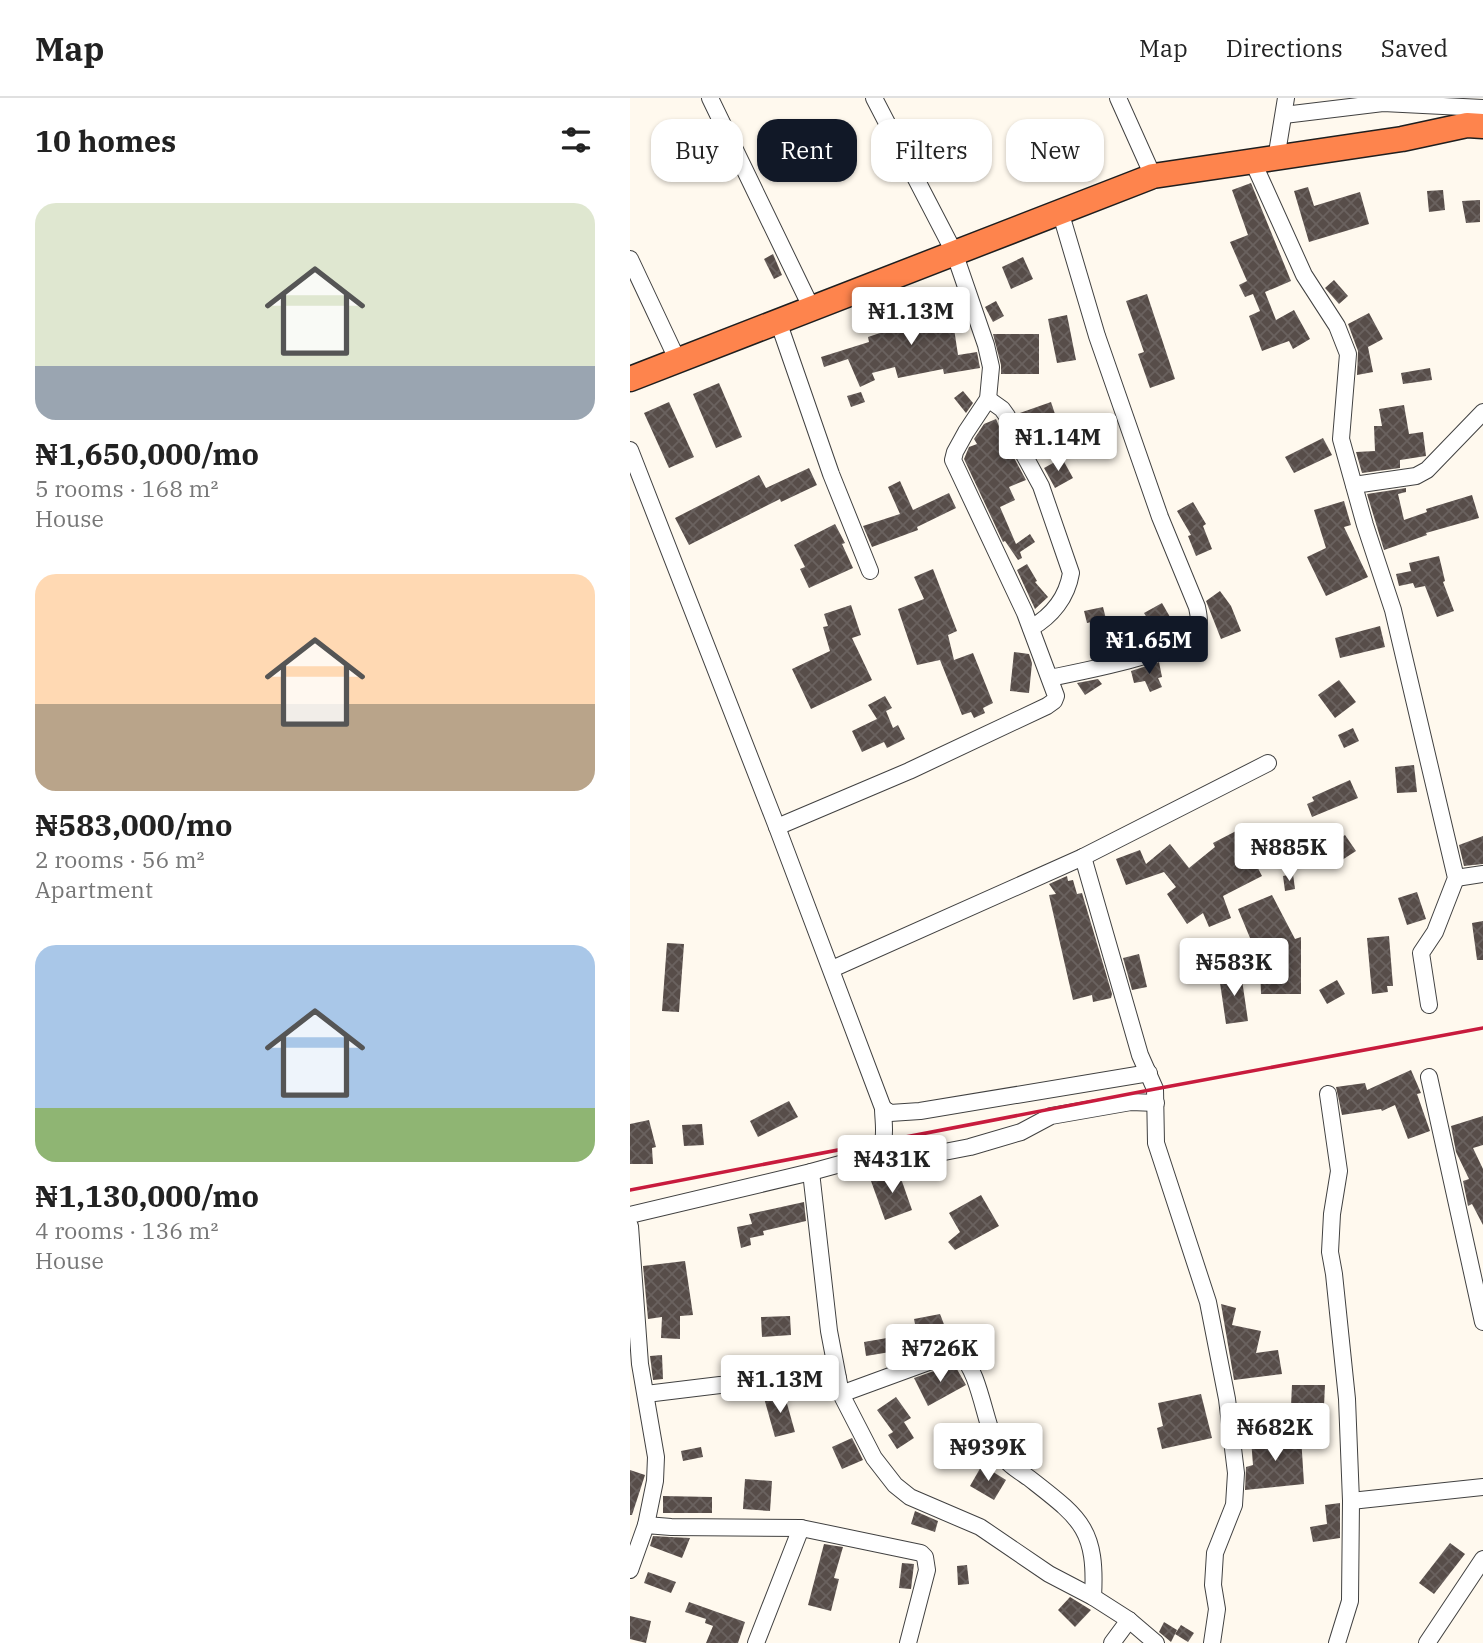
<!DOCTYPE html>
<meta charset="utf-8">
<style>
body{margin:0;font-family:"IBM Plex Serif",serif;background:#f6f6f6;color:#222;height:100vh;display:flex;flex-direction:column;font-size:26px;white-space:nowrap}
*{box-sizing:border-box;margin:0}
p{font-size:23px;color:#767676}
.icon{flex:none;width:38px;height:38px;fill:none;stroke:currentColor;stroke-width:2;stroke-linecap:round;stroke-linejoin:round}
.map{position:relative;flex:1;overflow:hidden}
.sheet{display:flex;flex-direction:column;background:#fff;width:630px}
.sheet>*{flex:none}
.guide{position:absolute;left:21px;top:21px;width:665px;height:63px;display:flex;gap:14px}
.price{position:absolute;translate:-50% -60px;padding:0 16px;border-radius:7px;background:#fff;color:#222;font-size:23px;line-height:46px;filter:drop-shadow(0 2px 4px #0008)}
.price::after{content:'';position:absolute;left:50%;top:42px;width:21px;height:16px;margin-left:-10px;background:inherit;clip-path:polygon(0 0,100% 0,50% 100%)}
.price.current{background:#111827;color:#fff}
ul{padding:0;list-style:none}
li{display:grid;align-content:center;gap:14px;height:371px;padding:0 35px}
li span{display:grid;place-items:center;height:217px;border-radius:21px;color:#555}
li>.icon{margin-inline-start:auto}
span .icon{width:126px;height:126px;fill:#fffc;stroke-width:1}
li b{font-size:30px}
h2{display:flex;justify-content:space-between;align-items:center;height:84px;padding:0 35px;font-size:30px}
.chip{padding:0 24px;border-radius:21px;background:#fff;box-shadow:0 2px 5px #0004;font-size:24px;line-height:63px}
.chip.current{background:#111827;color:#fff}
header{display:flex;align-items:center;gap:42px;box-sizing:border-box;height:98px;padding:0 35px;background:#fff;border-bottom:2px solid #e0e0e0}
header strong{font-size:33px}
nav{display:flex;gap:38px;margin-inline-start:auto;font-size:24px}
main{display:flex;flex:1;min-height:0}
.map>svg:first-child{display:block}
.building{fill:url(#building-cross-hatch)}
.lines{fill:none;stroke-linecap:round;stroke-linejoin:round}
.minor-casing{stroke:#414141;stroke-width:18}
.highway-casing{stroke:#1f1f1f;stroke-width:27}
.minor{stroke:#fff;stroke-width:16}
.highway{stroke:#fe844d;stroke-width:24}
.rail{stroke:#c81b3d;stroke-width:3.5}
</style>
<header>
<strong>Map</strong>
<nav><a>Map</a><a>Directions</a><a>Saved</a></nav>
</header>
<main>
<section class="sheet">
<h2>10 homes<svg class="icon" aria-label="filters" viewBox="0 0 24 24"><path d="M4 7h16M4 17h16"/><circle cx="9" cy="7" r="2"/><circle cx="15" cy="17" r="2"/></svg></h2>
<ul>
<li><span style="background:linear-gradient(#dfe7d0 75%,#9aa5b1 0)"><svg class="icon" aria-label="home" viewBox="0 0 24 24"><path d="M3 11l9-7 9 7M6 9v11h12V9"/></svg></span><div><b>₦1,650,000/mo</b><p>5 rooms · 168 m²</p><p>House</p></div></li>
<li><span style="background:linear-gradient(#ffd9b3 60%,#b9a48a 0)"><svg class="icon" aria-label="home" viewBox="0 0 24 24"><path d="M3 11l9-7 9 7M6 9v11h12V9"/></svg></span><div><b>₦583,000/mo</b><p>2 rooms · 56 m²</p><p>Apartment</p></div></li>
<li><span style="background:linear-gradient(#a9c7e8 75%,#8fb573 0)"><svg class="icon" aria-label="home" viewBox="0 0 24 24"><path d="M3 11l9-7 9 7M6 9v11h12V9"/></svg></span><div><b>₦1,130,000/mo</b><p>4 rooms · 136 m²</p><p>House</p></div></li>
</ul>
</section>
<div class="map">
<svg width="853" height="1545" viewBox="0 0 853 1545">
<defs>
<pattern id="building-cross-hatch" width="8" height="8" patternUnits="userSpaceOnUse" patternTransform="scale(1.75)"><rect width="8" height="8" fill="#574d49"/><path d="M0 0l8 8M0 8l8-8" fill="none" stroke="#6a625f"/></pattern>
</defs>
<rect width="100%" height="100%" fill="#fff9ee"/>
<!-- building -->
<g class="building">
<polygon points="621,85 661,183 635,194 646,222 664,212 680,241 663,251 659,243 632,253 619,218 630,213 623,196 615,199 609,187 617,183 600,144 618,137 602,92"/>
<polygon points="678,89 684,108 730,94 739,126 679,144 664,93"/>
<polygon points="813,92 815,112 799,114 797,93"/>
<polygon points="850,102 850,124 836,125 832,103"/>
<polygon points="143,156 152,177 144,181 134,161"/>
<polygon points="393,159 403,181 381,191 372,169"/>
<polygon points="704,182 718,198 709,206 695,190"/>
<polygon points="322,196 328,215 322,217 328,257 347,254 350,270 314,276 313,271 268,280 265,269 242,275 245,282 230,289 218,261 194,269 191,259 239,244 238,239 259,232 257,226 287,216 286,214 299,212 297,206"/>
<polygon points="517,196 545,281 520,290 508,256 514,254 496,203"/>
<polygon points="366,203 374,218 363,224 355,209"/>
<polygon points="739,215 753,241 738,249 743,274 727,277 728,253 718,226"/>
<polygon points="437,217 446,262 427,265 418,221"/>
<polygon points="363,236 409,236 409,276 371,276 371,267"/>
<polygon points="800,270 802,282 773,286 771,275"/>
<polygon points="89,285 112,339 86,350 63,296"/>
<polygon points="333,293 343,305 336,315 324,300"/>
<polygon points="231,294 235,304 221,309 217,298"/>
<polygon points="39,304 64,359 39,370 14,315"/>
<polygon points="421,304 425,316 392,327 387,316"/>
<polygon points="774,307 779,336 793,334 796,358 770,362 770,370 732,375 726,354 745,353 744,328 752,328 749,311"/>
<polygon points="366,321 377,347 396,382 379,389 385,402 370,409 386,446 400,436 405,444 390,454 392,460 388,462 375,443 373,444 334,361 339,349 347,346 344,341 354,326"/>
<polygon points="693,340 702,357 664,375 655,359"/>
<polygon points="432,360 443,380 425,390 414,370"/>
<polygon points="179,370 187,387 151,404 150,401 59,447 45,420 129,377 136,390"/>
<polygon points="270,383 283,412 319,395 326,410 287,429 288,432 242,449 233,428 270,416 258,389"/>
<polygon points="776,390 776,394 768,396 774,422 797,414 796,411 842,397 849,420 796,435 797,437 754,452 737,396"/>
<polygon points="714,403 721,427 714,429 738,479 696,498 677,459 696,450 684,412"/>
<polygon points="563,404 576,426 573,428 582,451 566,458 558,438 561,437 547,413"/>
<polygon points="205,426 215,445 212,446 223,470 179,490 170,471 175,469 164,447"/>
<polygon points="809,458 815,483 813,484 824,513 807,519 795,488 785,490 783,485 769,488 766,476 781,473 779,465"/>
<polygon points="397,466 407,483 405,484 418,499 405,511 387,472"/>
<polygon points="303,471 327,533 318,537 324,562 343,555 363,605 353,610 355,615 344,620 341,614 332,617 310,562 287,567 268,511 294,501 284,479"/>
<polygon points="590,493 601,508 611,533 591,541 576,503"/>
<polygon points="532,505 544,526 527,536 514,515"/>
<polygon points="221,507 231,537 222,540 242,582 181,611 162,571 200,553 193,529 198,528 194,516"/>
<polygon points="473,509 476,521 457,525 454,513"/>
<polygon points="750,528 755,549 710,560 705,540"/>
<polygon points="384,554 399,556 402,565 399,595 380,593"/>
<polygon points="529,564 532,579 528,580 532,589 520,594 515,583 504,585 501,573"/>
<polygon points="468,581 472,586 455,597 447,585"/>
<polygon points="709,582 726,604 705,620 688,597"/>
<polygon points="255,598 262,610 256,613 263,630 268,627 275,641 257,650 254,644 232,654 222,633 247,621 238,607"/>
<polygon points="723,630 729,643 714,650 708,637"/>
<polygon points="784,667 787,694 767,695 765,669"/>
<polygon points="720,682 728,700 682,719 677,706 684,703 682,699"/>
<polygon points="608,732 632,778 593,798 601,820 579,829 573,815 557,826 537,796 546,789 534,774 496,787 486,761 510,752 516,766 540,746 559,770 585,749 583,745"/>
<polygon points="715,737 726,753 712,762 702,746"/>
<polygon points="853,738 853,766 834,768 829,747"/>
<polygon points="663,776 665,791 655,793 653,778"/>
<polygon points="437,778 438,783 443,782 447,796 452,795 482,896 481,900 463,904 462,897 443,902 419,797 426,796 419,786"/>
<polygon points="787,794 796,821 777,827 768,800"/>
<polygon points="642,797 665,841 671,839 671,896 631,896 630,864 608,811"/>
<polygon points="853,823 853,862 847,862 842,825"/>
<polygon points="759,838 763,888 757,888 758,894 742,896 737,840"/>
<polygon points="37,845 54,846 49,914 32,913"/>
<polygon points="509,856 517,889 502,892 493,860"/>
<polygon points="611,875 618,923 596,926 589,878"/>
<polygon points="707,882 715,896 697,906 689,892"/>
<polygon points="781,972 791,995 787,996 800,1033 778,1041 765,1007 752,1013 751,1011 712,1017 706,989 735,985 737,992"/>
<polygon points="159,1003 168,1019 128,1039 120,1023"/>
<polygon points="853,1018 853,1047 843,1050 853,1071 853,1127 842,1106 838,1108 833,1083 839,1081 826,1054 821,1028"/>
<polygon points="19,1022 26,1049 22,1050 23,1066 0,1066 0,1026"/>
<polygon points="72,1026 74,1047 54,1048 52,1027"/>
<polygon points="268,1072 282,1112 255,1122 241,1083"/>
<polygon points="351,1097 369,1128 325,1152 318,1144 330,1134 319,1115"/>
<polygon points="174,1104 176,1123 133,1133 134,1137 120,1140 121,1147 111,1150 107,1129 122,1126 119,1116"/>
<polygon points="55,1163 63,1217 50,1218 50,1241 31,1240 32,1219 18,1221 13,1168"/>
<polygon points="591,1206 606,1210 602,1227 631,1233 626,1255 648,1252 652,1276 604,1282"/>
<polygon points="310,1216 317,1234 288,1241 284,1221"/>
<polygon points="160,1218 161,1237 132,1239 131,1219"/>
<polygon points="257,1240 260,1254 236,1258 234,1244"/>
<polygon points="32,1257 33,1281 23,1282 20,1258"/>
<polygon points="324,1266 336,1287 298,1308 284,1280"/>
<polygon points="662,1287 695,1287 694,1308 661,1308"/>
<polygon points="154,1295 165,1334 145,1339 134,1300"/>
<polygon points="571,1296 582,1340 532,1351 527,1330 533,1328 528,1305"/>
<polygon points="266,1299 281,1320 274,1324 284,1340 267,1351 258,1337 263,1334 247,1312"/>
<polygon points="671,1338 674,1386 615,1392 616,1369 623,1367 621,1341"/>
<polygon points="222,1340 233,1362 212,1371 202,1349"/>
<polygon points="71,1349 73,1359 53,1363 51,1353"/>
<polygon points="352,1367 376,1382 364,1402 340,1388"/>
<polygon points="0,1372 15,1377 2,1417 0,1417"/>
<polygon points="115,1381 142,1383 140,1413 113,1411"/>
<polygon points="33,1398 82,1399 82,1415 33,1415"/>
<polygon points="710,1405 710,1440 683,1444 680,1429 697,1426 695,1407"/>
<polygon points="285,1413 308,1423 305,1434 281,1426"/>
<polygon points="23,1438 40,1439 60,1440 52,1460 20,1448"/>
<polygon points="820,1445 835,1456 804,1496 789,1485"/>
<polygon points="194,1446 213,1449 204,1480 209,1481 201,1513 178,1507"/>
<polygon points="272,1465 284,1466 281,1491 269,1490"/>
<polygon points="337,1467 339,1486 328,1487 327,1468"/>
<polygon points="18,1474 46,1484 41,1495 14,1485"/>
<polygon points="440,1499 461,1512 445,1529 428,1512"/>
<polygon points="59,1504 115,1524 108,1545 76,1545 83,1528 75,1525 76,1521 55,1514"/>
<polygon points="0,1518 21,1523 16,1545 0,1541"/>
<polygon points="534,1524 547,1532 541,1544 529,1534"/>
<polygon points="551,1527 564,1535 558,1544 545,1536"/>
</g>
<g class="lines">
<!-- minor casing -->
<g class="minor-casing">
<g id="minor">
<polyline points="80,0 181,209"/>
<polyline points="488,0 523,78"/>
<polyline points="654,17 753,5 853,10"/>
<polyline points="646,61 656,0"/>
<polyline points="623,64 674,177 707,228 718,256 711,341 735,427 763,512 826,780 805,834 791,855 799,907"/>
<polyline points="0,161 47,261"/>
<polyline points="148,223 201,376 240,473"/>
<path d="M358 301 372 311 377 318 386 342 411 388 441 475C437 499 422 518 401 530"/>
<path d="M0 352 147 729 253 1010C253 1026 259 1047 243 1057L181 1074 199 1233 211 1296 244 1360 265 1387 280 1399 350 1429 419 1476 463 1499 499 1522 526 1545"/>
<polyline points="724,387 786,378 797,372 853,314"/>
<path d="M420 580C449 574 547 556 564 534 571 526 569 519 567 509L530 419 467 238 430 113"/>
<polyline points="147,729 279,673 417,608 424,603 426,598 395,515 323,362 325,354 336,334 358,301 361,269 356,247 324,154 244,0"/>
<polyline points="453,759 510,957 525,991 526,1045 578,1204 597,1301 606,1375 604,1407 585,1455 583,1487 587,1511 582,1545"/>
<polyline points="826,780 853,776"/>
<polyline points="202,871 453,759 638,665"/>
<polyline points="799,979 853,1224"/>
<polyline points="698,996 709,1073 702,1116 700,1154 704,1176 717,1301 721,1403 720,1503 707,1545"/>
<polyline points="253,1010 260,1015 290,1013 519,975"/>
<polyline points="249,1053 259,1059 273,1062 340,1049 391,1034 421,1018 501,1004 526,1005"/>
<polyline points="0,1117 181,1074"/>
<polyline points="0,1128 10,1266 26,1359 25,1383 16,1427"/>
<polyline points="16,1296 90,1287 208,1280"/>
<path d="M211 1296 323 1255 330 1256C351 1275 355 1331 370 1355 377 1366 389 1373 399 1380 450 1420 467 1430 463 1499"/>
<polyline points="721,1403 853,1389"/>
<polyline points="0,1472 16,1427 41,1429 171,1430 291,1455 295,1459 297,1472 278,1545"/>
<polyline points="126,1545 171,1430"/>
<polyline points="482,1545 499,1522"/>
<polyline points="797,1545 853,1461"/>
</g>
</g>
<!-- highway casing -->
<g class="highway-casing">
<polyline id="highway" points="0,281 523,78 772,41 837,27 853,28"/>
</g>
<!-- minor -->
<use href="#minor" class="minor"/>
<!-- highway -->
<use href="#highway" class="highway"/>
<!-- rail -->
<polyline class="rail" points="0,1092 525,991 853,930"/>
</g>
</svg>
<b class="price" style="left:281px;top:249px">₦1.13M</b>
<b class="price" style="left:428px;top:375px">₦1.14M</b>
<b class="price current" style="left:519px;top:578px">₦1.65M</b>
<b class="price" style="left:659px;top:785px">₦885K</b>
<b class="price" style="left:604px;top:900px">₦583K</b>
<b class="price" style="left:262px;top:1097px">₦431K</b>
<b class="price" style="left:310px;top:1286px">₦726K</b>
<b class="price" style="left:150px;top:1317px">₦1.13M</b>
<b class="price" style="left:645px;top:1365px">₦682K</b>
<b class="price" style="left:358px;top:1385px">₦939K</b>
<div class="guide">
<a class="chip">Buy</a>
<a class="chip current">Rent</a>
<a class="chip">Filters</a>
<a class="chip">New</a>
</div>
</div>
</main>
